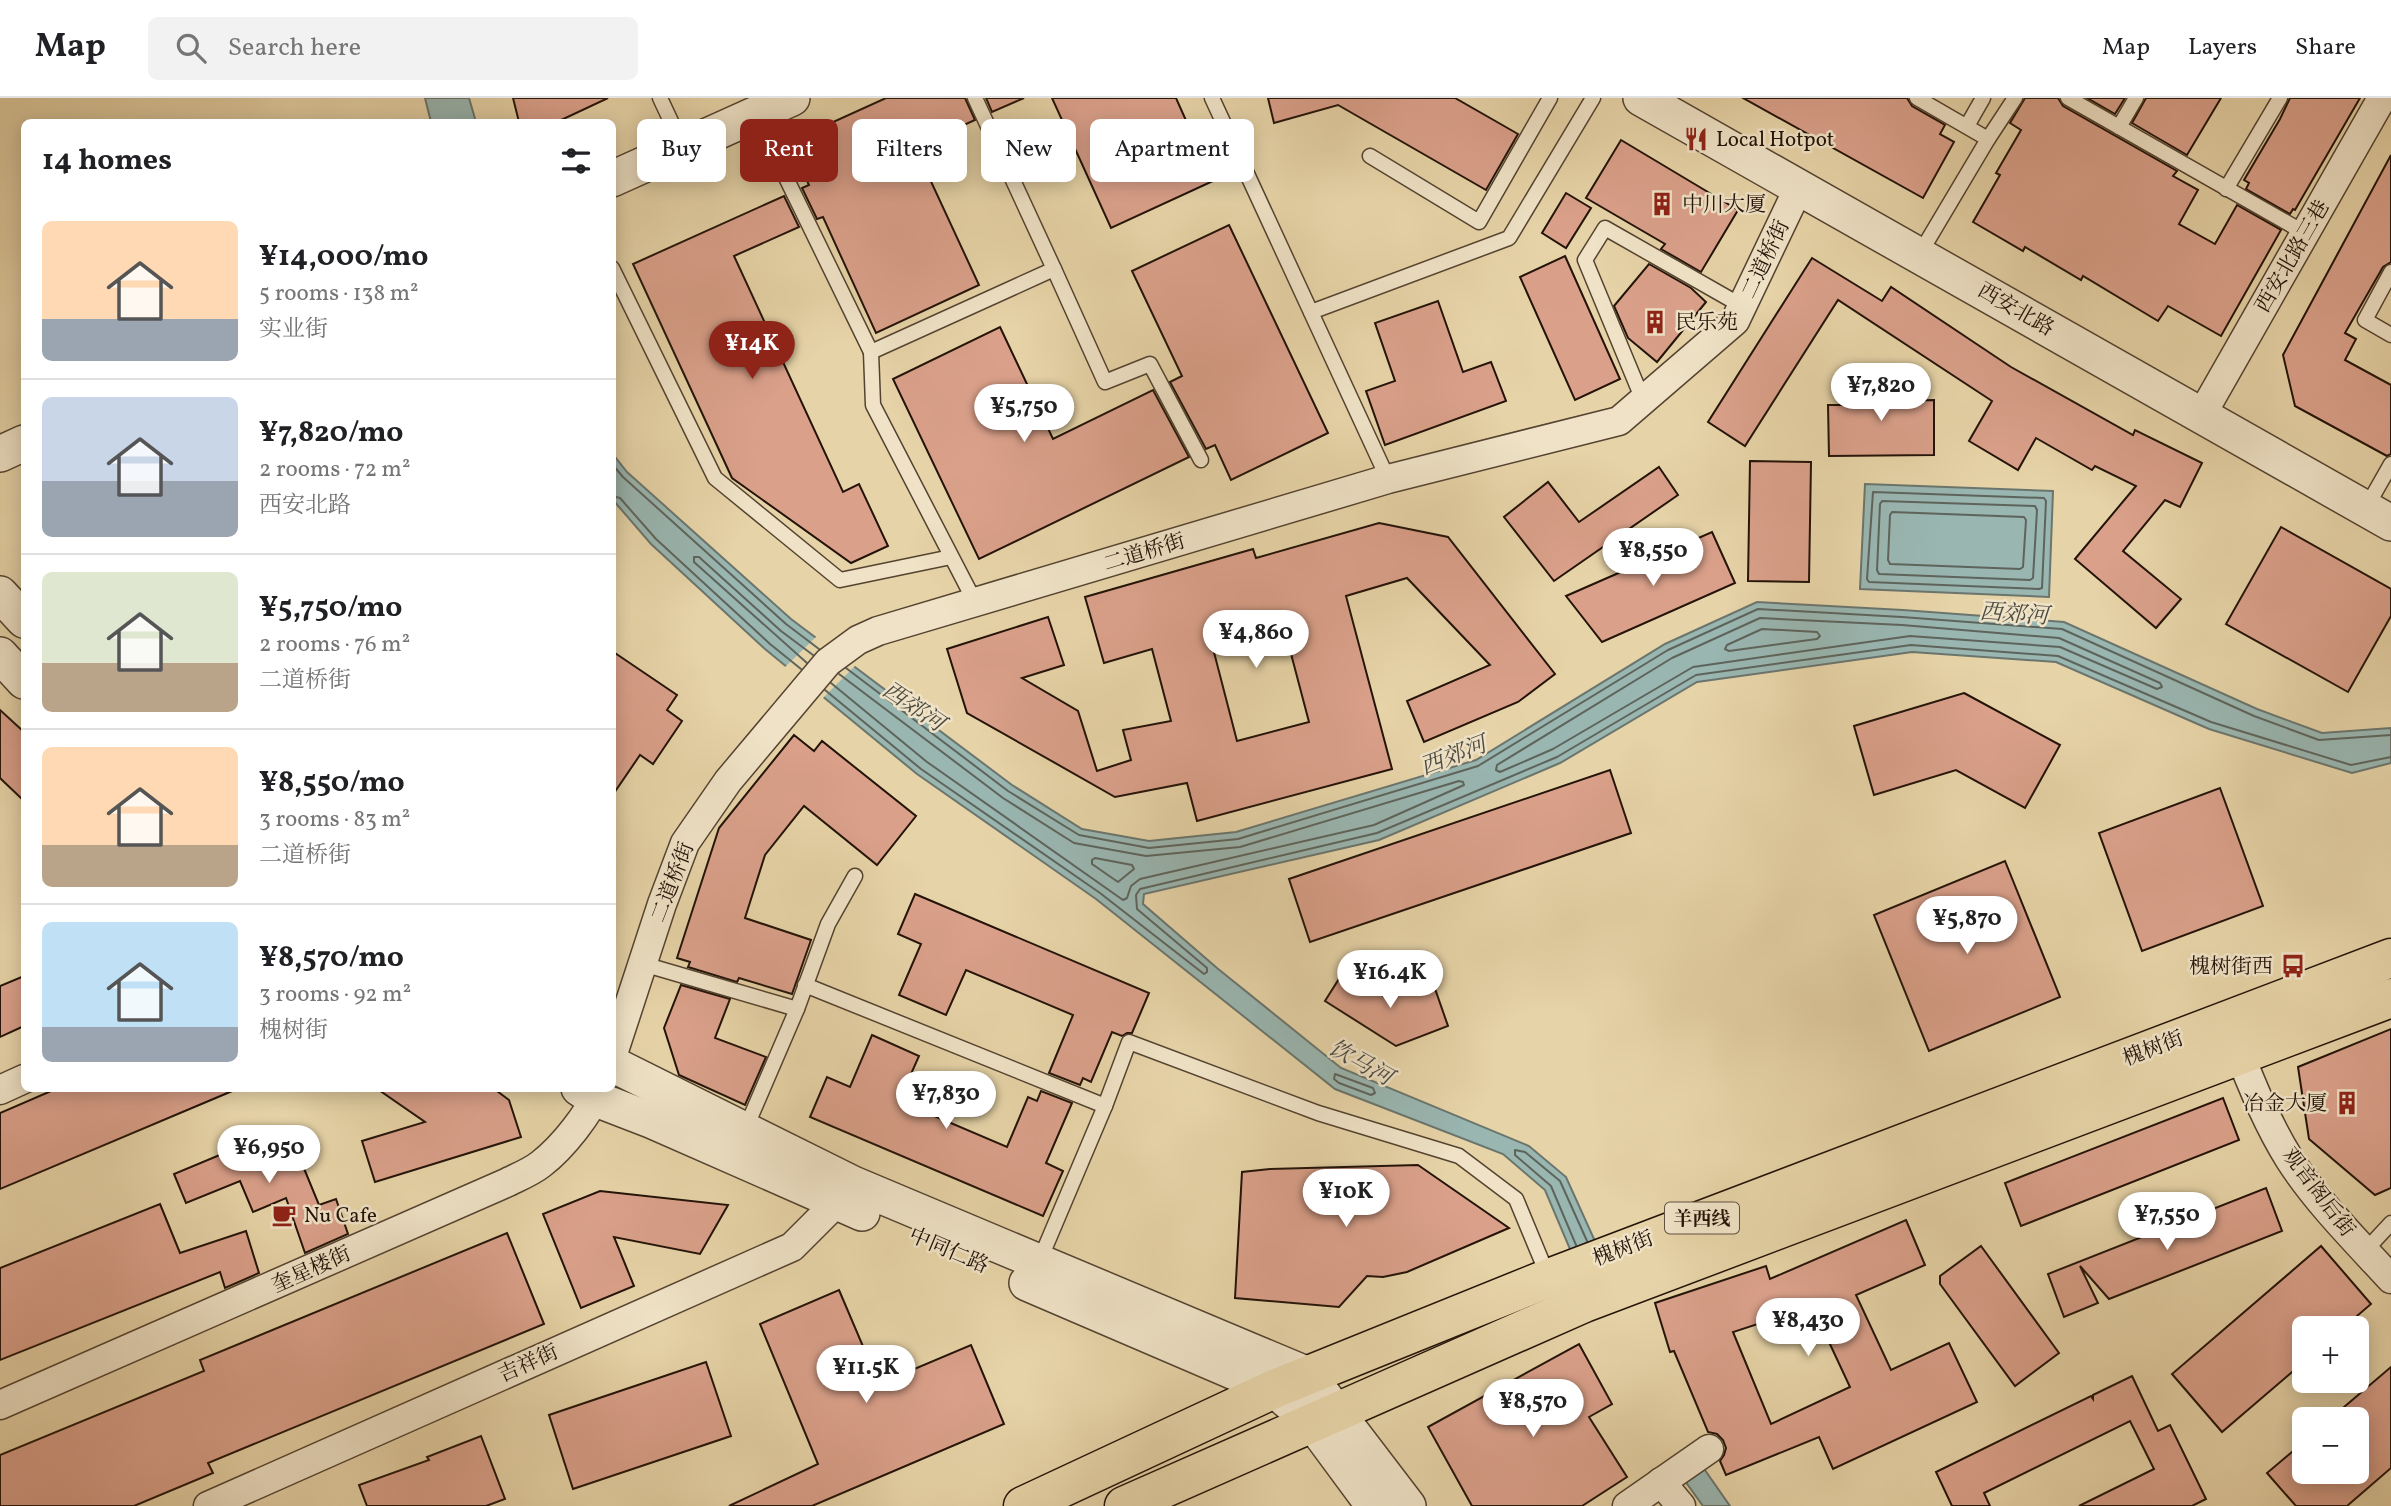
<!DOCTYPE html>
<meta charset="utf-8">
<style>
body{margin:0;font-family:Vollkorn,"Noto Serif SC",serif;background:#f2f2f2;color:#202124;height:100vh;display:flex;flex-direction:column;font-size:26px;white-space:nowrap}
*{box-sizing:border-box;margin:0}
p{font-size:23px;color:#757577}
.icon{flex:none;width:38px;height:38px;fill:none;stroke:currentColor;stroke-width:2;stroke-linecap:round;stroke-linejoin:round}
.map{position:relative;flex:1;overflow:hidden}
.sheet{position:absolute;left:21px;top:21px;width:595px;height:973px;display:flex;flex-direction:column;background:#fff;border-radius:10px;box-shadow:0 4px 18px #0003}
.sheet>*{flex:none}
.guide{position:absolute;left:637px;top:21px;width:665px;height:63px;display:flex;gap:14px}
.buttons{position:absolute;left:2292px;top:1218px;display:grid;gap:14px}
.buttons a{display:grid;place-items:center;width:77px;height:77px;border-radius:10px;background:#fff;box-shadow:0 4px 18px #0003;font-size:35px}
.price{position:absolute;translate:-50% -60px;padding:0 16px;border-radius:24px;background:#fff;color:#222;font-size:23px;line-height:46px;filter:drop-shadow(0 2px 4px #0008)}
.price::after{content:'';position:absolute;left:50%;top:42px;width:21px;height:16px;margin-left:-10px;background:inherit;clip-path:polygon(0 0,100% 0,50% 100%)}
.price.on{background:#8f2418;color:#fff}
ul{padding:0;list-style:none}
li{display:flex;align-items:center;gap:21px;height:175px;padding:0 21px}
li+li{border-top:2px solid #e0e0e0}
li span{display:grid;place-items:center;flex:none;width:196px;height:140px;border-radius:10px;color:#555}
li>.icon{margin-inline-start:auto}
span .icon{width:84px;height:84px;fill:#fffc;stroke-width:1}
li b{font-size:30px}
h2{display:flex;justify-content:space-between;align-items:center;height:84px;padding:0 21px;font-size:30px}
.chip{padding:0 24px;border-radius:10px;background:#fff;box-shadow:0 4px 18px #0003;font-size:24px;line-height:63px}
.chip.on{background:#8f2418;color:#fff}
header{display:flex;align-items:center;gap:42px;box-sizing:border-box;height:98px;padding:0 35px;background:#fff;border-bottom:2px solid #e0e0e0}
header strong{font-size:33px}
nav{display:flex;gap:38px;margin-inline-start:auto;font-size:24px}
.search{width:490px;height:63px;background:#f2f2f2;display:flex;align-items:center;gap:18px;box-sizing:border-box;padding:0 24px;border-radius:10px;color:#757577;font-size:26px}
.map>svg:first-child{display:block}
.water{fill:#99b6b1;stroke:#6a756d;stroke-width:2}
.pier{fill:#e6d3a7}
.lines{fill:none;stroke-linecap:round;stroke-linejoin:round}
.shore{stroke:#5e645c;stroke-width:2}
.building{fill:#daa08a;stroke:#231308;stroke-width:2;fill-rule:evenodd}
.service-casing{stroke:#544330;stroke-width:17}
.minor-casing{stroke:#544330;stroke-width:31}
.tertiary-casing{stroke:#544330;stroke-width:38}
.primary-casing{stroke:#231308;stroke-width:41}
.service{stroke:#efe2c6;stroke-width:14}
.minor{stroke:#efe2c6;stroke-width:28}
.tertiary{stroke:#efe2c6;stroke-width:35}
.primary{stroke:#e6d3a7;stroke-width:38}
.labels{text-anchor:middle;stroke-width:5;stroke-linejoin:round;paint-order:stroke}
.shield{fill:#efe2c6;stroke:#605141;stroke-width:2}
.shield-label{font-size:19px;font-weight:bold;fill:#231308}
.poi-label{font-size:21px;fill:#231308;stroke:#efe2c6;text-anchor:start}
.street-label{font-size:21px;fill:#231308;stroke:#efe2c6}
.water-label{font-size:23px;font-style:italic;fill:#4c4c43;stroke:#efe2c6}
</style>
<header>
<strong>Map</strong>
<div class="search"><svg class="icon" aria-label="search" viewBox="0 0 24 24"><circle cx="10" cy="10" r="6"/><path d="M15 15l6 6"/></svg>Search here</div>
<nav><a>Map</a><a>Layers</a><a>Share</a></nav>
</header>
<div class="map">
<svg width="2391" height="1408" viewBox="0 0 2391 1408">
<rect width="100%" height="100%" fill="#e6d3a7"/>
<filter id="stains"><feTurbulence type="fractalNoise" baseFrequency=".00286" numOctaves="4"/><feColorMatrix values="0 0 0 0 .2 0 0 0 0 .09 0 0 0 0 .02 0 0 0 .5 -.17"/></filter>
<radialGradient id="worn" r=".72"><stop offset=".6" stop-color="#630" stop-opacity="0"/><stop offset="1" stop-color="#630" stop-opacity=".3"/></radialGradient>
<!-- water -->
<g class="water">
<polygon points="425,0 469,0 476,24 431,24"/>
<polygon points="612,355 627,374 791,521 1012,687 1082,731 1149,743 1236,734 1476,662 1665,546 1757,504 1903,512 2064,524 2257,611 2322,635 2391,630 2391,665 2352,675 2209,631 2056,564 1912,554 1697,584 1560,665 1379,742 1144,796 1143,806 1217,870 1341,970 1529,1048 1566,1079 1599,1152 1575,1163 1545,1092 1503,1056 1335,991 1096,801 917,676 765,551 651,446 613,402"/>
<polygon points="1865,386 2053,393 2049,499 1860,491"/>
<polygon points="1700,1365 1730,1408 1703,1408 1680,1376"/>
</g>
<!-- pier -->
<polygon class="pier" points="818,537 857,566 821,602 783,571"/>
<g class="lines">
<!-- shore -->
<g class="shore">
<polyline points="612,366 623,379 786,526 819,551"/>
<polygon points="1873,394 2044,400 2046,403 2042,490 2039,491 1869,484 1867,481"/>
<polyline points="612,398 620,400 656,441 770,546 801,571"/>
<polygon points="1882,403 2035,408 2037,412 2033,480 2030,482 1879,476 1877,472 1880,406"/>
<polygon points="1892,414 2024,419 2026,422 2023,469 2020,471 1890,466 1888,462 1890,417"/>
<polygon points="1760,520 1902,527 2059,540 2160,585 2162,589 2157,591 2060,549 1910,538 1693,569 1553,651 1500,674 1496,672 1497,667 1672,560"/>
<polygon points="1762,531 1817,534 1820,538 1817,541 1729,553 1725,551 1727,547"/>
<polyline points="807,565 694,464 694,459 699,459 781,533 813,557"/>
<polyline points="846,570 1008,693 1079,737 1149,750 1238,741 1478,668 1668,552 1758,511 1902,519 2062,531 2254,618 2319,642 2391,637"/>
<polyline points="831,585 927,664 1123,802 1127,800 1131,788 1140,781 1374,727 1464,687 1463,684 1459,683 1240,749 1146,758 1074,745 1003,700 839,576"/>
<polyline points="825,592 921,671 1100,795 1204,876 1207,874 1207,870 1137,811 1136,797 1140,791 1377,735 1557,659 1696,577 1911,547 2058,558 2211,624 2351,667 2391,659"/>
<polygon points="1095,760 1132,767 1134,771 1118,784 1092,766 1092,762"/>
<polygon points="1335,976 1373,990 1375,995 1371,997 1339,985 1334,981"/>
<polyline points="1576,1147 1551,1088 1515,1057 1515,1052 1525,1054 1560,1083 1587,1143"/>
</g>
</g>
<!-- building -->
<g class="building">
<polygon points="513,0 608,0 557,24 519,24"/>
<polygon points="886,0 965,0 975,22 915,49 979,187 876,235 823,119 817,121 802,90 809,87 789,44"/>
<polygon points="986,0 1024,0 992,14"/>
<polygon points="1052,0 1176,0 1213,83 1111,130"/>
<polygon points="1268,0 1455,0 1518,36 1486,92 1338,7 1274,25"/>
<polygon points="1743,0 1907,0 1912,8 1945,27 1940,36 1954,44 1923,100"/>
<polygon points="2025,0 2058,0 2063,8 2177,73 2173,78 2198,92 2179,126 2215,146 2237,107 2281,132 2221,238 2168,208 2158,223 2083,178 2081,182 2025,149 2023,153 1973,124 2000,77 1996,75 2021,32 2010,25"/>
<polygon points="2087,0 2125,0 2115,16"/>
<polygon points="2146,0 2221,0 2187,57 2132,25"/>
<polygon points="2290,0 2360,0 2295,112 2293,111 2290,116 2246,91 2249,85 2244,82 2280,21"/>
<polygon points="1621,42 1738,112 1701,174 1661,151 1665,146 1586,100"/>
<polygon points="2391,57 2391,164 2383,169 2345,235 2356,241 2345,262 2391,287 2391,356 2387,358 2295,308 2283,257"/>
<polygon points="1566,95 1591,110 1566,150 1542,135"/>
<polygon points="784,98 799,129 734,158 843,394 859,386 888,448 851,465 732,380 633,166"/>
<polygon points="1229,127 1328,335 1231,382 1215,347 1206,351 1170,284 1182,278 1132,173"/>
<polygon points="1565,158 1620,281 1575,302 1520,179"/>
<polygon points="1812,160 1882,203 1891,189 2011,269 2133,337 2135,332 2202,365 2180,409 2165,402 2123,453 2181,501 2156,530 2075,461 2136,388 2095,368 2092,372 2036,340 2018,372 1969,343 1992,303 1838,202 1745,348 1708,324"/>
<polygon points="1649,166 1691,190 1706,204 1657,264 1628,240 1614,208"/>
<polygon points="1438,203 1463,274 1491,264 1506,303 1385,347 1366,293 1395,283 1375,225"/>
<polygon points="1000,229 1053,341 1153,292 1189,359 979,461 893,281"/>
<polygon points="1859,274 1889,274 1889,303 1934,302 1934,357 1829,358 1828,307 1859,307"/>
<polygon points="1750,363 1811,364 1809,484 1748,483"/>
<polygon points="1659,369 1678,397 1554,483 1504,419 1548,384 1579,424"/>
<path d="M1379 425 1448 439 1555 576 1518 604 1424 644 1407 603 1490 567 1407 480 1346 498 1392 671 1197 723 1187 685 1115 699 967 615 947 551 1048 519 1064 567 1022 580 1078 613 1097 673 1131 662 1123 632 1171 623 1152 551 1104 565 1085 499 1253 451 1256 460ZM1280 514 1309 624 1237 643 1209 535Z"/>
<polygon points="2281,429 2391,491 2391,518 2348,594 2226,526"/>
<polygon points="1712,434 1735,485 1602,544 1566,498"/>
<polygon points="612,553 677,597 667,612 682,623 653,666 640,657 612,698"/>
<polygon points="1964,595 2060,647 2025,710 1956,672 1874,697 1854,628"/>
<polygon points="0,612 24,634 24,703 0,680"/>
<polygon points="794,637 814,653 822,643 916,718 877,767 804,708 765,757 745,820 811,842 792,896 739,880 737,884 688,869 690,864 677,860 719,730"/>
<polygon points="1610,672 1631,735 1310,844 1289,781"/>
<polygon points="2220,690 2263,808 2142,853 2099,735"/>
<polygon points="2005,763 2060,899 1929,953 1874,817"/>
<polygon points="915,796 1149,895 1132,935 1127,935 1122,938 1112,934 1091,984 1083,980 1080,987 1049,975 1073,917 966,872 946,917 899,897 921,846 898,836"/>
<polygon points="1344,873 1388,901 1433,885 1448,928 1396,948 1325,903"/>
<polygon points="24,878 24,928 0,939 0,888"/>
<polygon points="681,887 730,901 715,940 766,959 745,1007 679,977 664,930"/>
<polygon points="2391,931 2391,1090 2375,1097 2309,1041 2298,969"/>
<polygon points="872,937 919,958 899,1003 1007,1049 1028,999 1037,1003 1041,993 1072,1005 1046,1065 1063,1073 1043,1118 810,1019 827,979 850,989"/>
<polygon points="58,990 237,990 237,991 0,1091 0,1015"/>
<polygon points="376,990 493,990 509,1002 521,1039 375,1084 362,1043 425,1024"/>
<polygon points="2223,1000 2239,1042 2021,1128 2005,1085"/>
<polygon points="287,1029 319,1107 336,1101 348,1136 305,1155 286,1100 253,1114 240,1083 186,1105 174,1076"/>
<polygon points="1418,1067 1509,1130 1407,1174 1383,1179 1367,1178 1339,1209 1235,1200 1242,1074 1270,1071"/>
<polygon points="2266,1090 2282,1133 2109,1201 2080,1168 2098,1205 2064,1219 2048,1176"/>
<polygon points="600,1093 728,1107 700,1156 614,1139 634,1188 581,1210 543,1116"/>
<polygon points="160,1106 180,1155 246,1133 259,1175 225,1190 220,1174 0,1262 0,1170"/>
<path d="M1906 1122 1925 1167 1856 1197 1891 1272 1949 1245 1977 1304 1833 1371 1819 1339 1726 1377 1720 1363 1724 1357 1726 1350 1723 1342 1717 1336 1708 1334 1674 1253 1670 1254 1655 1205 1766 1168 1770 1181ZM1810 1209 1812 1215 1815 1214 1850 1289 1771 1326 1733 1234Z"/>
<polygon points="507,1135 544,1226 208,1365 213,1375 134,1408 0,1408 0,1357 204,1273 200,1262"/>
<polygon points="1981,1148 2059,1255 2015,1288 1940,1186 1940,1178"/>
<polygon points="2321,1148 2371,1206 2343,1230 2305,1230 2305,1263 2222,1334 2172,1276"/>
<polygon points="839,1192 879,1286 971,1247 1004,1326 812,1408 729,1408 818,1366 760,1226"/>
<polygon points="1579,1246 1612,1306 1589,1319 1627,1379 1582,1408 1472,1408 1428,1329"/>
<polygon points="706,1264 731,1338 573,1391 549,1317"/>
<polygon points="2391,1269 2391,1370 2347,1408 2296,1408 2267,1375 2305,1343 2305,1374 2357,1374 2357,1321 2330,1321"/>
<polygon points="2132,1278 2158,1333 2170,1327 2206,1401 2192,1408 2079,1408 2154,1371 2130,1323 1984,1395 1990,1408 1952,1408 1936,1374 2091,1298 2093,1301 2093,1297"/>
<polygon points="481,1338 505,1401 486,1408 367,1408 359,1387 429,1362 427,1359"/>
</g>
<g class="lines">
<!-- service casing -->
<g class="service-casing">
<g id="service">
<polyline points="660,0 683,49"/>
<polyline points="1212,0 1388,381"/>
<polyline points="1917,0 1988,41 1919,157"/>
<polyline points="2068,0 2305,135"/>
<polyline points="755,16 871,254 1054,171 975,0"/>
<polyline points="1967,28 1983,0"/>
<polyline points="2119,29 2136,0"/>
<polyline points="1988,41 2015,0"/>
<polyline points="1370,58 1479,124 1550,0"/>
<polyline points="2226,91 2280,0"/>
<polyline points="612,170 715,380 840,482 951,459"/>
<polyline points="1054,171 1105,284 1150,266 1201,362"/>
<polyline points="2391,174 2365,222 2391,237"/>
<polyline points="1311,214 1509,140 1593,0"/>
<polyline points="871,254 873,307 975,504"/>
<polyline points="1643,302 1585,162 1605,130 1742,208"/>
<polyline points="2366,410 2391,366"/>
<polyline points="643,866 797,911"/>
<polyline points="805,887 1105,1008 1039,1164"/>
<polyline points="1105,1008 1129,944 1318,1015 1459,1058 1516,1101 1548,1178"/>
<polyline points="745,1032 797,911 828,826 855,778"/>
<polyline points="2365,1153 2391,1125"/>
</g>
</g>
<!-- minor casing -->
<g class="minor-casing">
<g id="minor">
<polyline points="2200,315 2206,309 2382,0"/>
<path d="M2233 940C2250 982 2266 1024 2290 1062 2317 1104 2357 1144 2391 1181"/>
<polyline points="612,959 662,806 685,745 728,683 828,564 858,542 878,533 1388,381 1619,323 1735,223 1799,89"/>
<polyline points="0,992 24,981"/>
<path d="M0 1307 506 1085C518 1079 531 1074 541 1066 563 1049 589 1016 600 990"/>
<polyline points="1661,1384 1681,1408"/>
<polyline points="208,1408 792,1149 837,1104"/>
<polyline points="1627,1408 1709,1351"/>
</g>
</g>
<!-- tertiary casing -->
<g class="tertiary-casing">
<g id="tertiary">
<polyline points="1641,0 2391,425"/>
<polyline points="612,81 792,0"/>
<polyline points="0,356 24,345"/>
<polyline points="0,496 24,522"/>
<polyline points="0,557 24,583"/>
<polyline points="612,966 853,1086 1308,1277 1408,1408"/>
<polyline points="579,990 596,1001 653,1023 862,1115"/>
<polyline points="1027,1185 1274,1291 1312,1324 1374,1408"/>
</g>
</g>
<!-- primary casing -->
<g class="primary-casing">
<g id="primary">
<polyline points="1023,1408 1274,1291 1549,1180 2391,860"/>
<polyline points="1124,1408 1584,1205 2391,900"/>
</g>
</g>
<!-- service -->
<use href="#service" class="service"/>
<!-- minor -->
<use href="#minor" class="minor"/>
<!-- tertiary -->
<use href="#tertiary" class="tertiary"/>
<!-- primary -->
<use href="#primary" class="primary"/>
</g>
<!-- icons -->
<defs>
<g id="restaurant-bare" transform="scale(1.89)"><path d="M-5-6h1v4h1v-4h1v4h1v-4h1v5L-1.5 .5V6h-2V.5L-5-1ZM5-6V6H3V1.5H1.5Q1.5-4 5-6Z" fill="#8f2418" stroke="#efe2c6" stroke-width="2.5" paint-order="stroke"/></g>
<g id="building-bare" transform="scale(1.89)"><path d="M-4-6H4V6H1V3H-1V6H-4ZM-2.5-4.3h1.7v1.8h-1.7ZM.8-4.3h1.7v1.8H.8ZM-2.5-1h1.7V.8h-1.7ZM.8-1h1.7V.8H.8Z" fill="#8f2418" stroke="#efe2c6" stroke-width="2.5" paint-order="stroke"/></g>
<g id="bus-bare" transform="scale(1.89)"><path d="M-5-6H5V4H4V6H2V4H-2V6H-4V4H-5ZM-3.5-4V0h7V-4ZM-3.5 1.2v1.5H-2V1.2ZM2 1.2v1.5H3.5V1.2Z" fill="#8f2418" stroke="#efe2c6" stroke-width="2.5" paint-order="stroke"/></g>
<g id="cafe-bare" transform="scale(1.89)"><path d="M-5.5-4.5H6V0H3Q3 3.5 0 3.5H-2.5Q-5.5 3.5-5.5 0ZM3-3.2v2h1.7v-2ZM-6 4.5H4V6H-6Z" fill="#8f2418" stroke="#efe2c6" stroke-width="2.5" paint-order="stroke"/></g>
</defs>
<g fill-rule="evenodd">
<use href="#restaurant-bare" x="1696" y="41"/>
<use href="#building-bare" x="1662" y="106"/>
<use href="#building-bare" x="1655" y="224"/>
<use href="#bus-bare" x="2293" y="868"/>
<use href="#building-bare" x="2347" y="1005"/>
<use href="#cafe-bare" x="284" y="1117"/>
</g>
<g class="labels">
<!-- shield labels -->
<rect class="shield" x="1665" y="1104.5" width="74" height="31" rx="5"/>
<g class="shield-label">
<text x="1702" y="1127">羊西线</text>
</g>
<!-- poi labels -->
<g class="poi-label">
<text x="1716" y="48">Local Hotpot</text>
<text x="1682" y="113">中川大厦</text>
<text x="1675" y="231">民乐苑</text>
<text x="2273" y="875" text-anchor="end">槐树街西</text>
<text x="2327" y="1012" text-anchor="end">冶金大厦</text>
<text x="304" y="1124">Nu Cafe</text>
</g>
<!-- street labels -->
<g class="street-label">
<text transform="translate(2292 158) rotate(-60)" y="7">西安北路三巷</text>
<text transform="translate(1765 161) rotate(-65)" y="7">二道桥街</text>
<text transform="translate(2016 211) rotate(30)" y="7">西安北路</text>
<text transform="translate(1144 454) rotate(-17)" y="7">二道桥街</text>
<text transform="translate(672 784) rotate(-69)" y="7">二道桥街</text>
<text transform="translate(2153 950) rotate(-21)" y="7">槐树街</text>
<text transform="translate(2319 1094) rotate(53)" y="7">观音阁后街</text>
<text transform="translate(1623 1150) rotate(-21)" y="7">槐树街</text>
<text transform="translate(949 1152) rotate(23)" y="7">中同仁路</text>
<text transform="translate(311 1171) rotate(-24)" y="7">奎星楼街</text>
<text transform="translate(528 1265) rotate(-24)" y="7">吉祥街</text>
</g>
<!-- water labels -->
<g class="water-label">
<text transform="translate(2014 515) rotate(4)" y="8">西郊河</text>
<text transform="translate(914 608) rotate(34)" y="8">西郊河</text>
<text transform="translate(1453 657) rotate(-21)" y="8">西郊河</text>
<text transform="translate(1361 964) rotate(29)" y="8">饮马河</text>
</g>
</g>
<rect width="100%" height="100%" filter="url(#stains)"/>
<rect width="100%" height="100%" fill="url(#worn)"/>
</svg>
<div class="buttons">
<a>+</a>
<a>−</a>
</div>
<b class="price on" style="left:752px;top:283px">¥14K</b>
<b class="price" style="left:1881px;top:325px">¥7,820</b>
<b class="price" style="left:1024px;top:346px">¥5,750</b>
<b class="price" style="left:1653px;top:490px">¥8,550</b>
<b class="price" style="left:1256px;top:572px">¥4,860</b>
<b class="price" style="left:1967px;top:858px">¥5,870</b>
<b class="price" style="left:1390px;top:912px">¥16.4K</b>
<b class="price" style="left:946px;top:1033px">¥7,830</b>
<b class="price" style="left:269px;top:1087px">¥6,950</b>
<b class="price" style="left:1346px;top:1131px">¥10K</b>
<b class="price" style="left:2167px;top:1154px">¥7,550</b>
<b class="price" style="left:1808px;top:1260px">¥8,430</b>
<b class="price" style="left:866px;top:1307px">¥11.5K</b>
<b class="price" style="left:1533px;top:1341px">¥8,570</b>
<div class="guide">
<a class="chip">Buy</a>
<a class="chip on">Rent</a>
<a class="chip">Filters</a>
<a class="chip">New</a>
<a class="chip">Apartment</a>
</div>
<section class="sheet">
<h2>14 homes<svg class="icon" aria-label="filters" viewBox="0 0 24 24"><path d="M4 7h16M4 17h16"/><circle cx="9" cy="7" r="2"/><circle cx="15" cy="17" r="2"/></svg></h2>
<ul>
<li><span style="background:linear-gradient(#ffd9b3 70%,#9aa5b1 0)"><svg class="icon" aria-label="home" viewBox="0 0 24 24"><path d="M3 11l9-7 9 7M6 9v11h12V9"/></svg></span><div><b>¥14,000/mo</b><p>5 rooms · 138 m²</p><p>实业街</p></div></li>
<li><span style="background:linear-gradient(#c9d6e8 60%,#9aa5b1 0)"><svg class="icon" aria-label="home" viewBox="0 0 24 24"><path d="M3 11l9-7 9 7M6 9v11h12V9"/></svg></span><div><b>¥7,820/mo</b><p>2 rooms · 72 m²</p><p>西安北路</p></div></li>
<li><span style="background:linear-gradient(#dfe7d0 65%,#b9a48a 0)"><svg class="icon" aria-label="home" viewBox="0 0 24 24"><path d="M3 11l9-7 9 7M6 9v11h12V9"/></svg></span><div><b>¥5,750/mo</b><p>2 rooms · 76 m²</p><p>二道桥街</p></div></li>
<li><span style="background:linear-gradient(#ffd9b3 70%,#b9a48a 0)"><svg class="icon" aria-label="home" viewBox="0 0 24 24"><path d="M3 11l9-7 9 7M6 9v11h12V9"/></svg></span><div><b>¥8,550/mo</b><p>3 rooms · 83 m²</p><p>二道桥街</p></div></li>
<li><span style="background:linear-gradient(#bfe0f5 75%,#9aa5b1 0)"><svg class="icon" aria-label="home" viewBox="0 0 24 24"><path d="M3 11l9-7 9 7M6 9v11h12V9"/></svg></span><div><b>¥8,570/mo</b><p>3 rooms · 92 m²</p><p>槐树街</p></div></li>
</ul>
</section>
</div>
